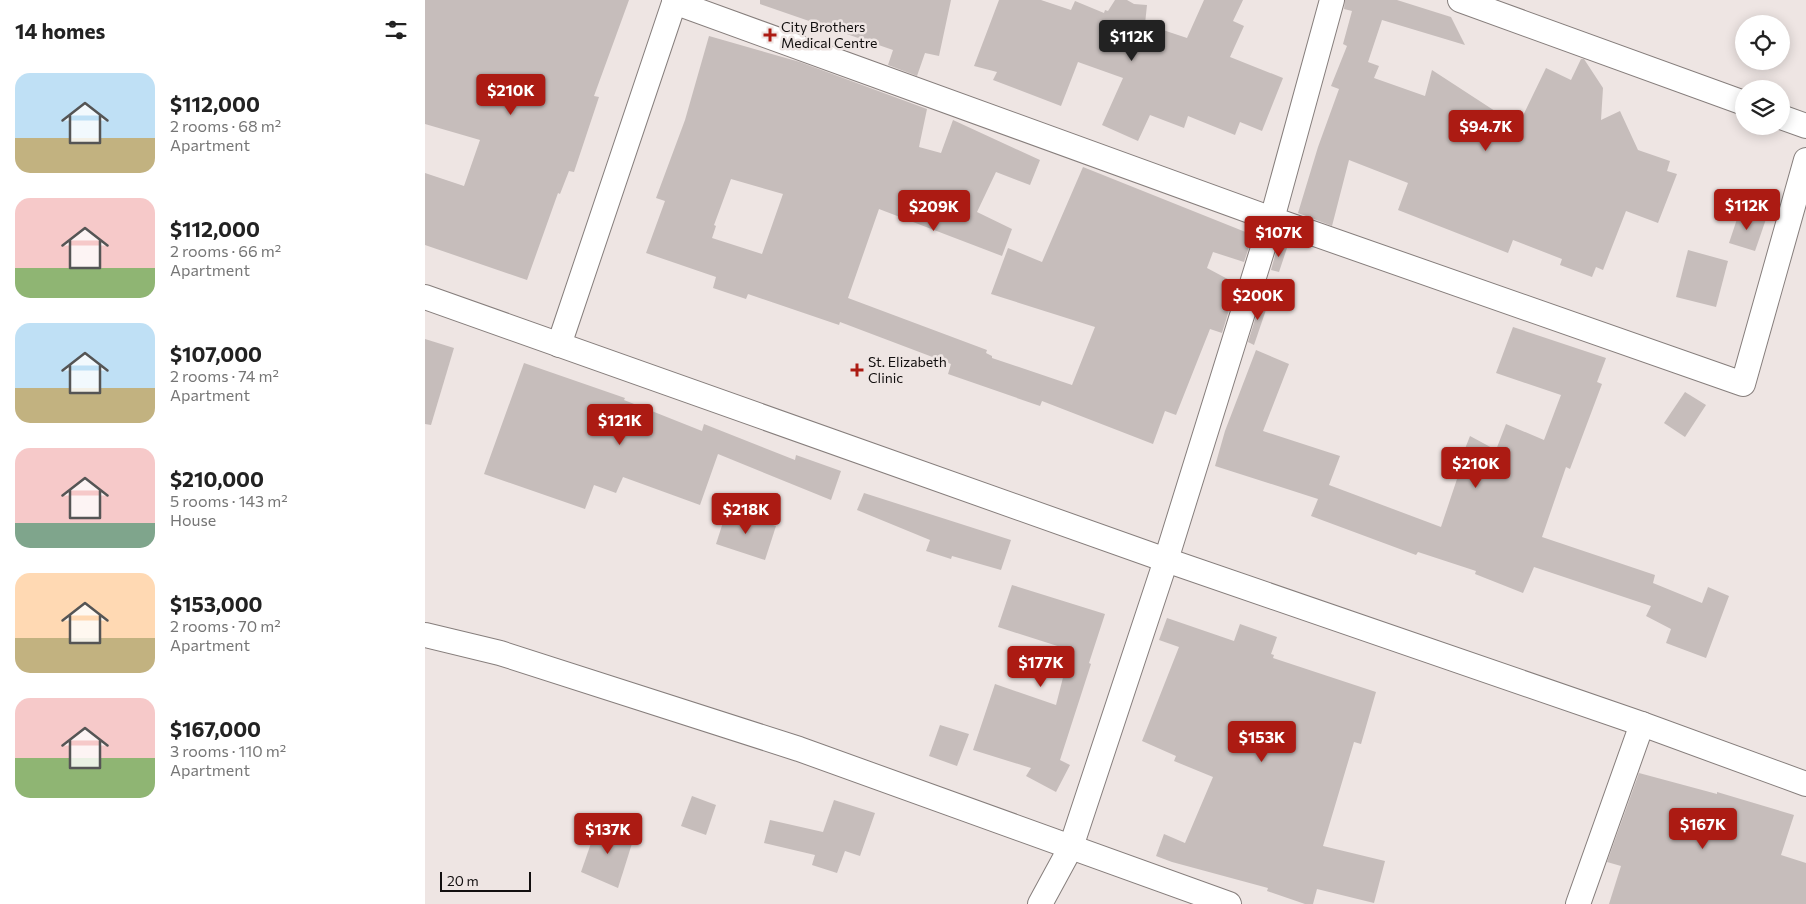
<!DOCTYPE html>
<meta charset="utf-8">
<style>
body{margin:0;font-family:Commissioner,sans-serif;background:#f2f2f2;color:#222;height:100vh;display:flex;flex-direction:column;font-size:19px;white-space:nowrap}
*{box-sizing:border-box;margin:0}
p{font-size:16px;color:#767676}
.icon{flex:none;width:28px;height:28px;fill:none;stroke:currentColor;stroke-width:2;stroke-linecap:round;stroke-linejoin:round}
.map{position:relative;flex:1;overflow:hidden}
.sheet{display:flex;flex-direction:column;background:#fff;width:425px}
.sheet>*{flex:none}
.tools{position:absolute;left:1310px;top:15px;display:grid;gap:10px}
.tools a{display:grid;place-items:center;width:55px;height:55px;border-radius:50%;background:#fff;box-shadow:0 2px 12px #0003;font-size:25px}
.scale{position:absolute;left:15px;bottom:12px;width:91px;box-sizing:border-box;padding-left:5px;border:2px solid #120f0f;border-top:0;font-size:14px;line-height:18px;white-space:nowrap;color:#120f0f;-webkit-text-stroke:4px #eee5e3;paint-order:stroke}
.price{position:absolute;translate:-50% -42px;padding:0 11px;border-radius:5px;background:#ac1b13;color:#fff;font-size:16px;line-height:32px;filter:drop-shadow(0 1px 2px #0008)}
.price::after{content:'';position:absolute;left:50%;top:30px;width:15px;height:11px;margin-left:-8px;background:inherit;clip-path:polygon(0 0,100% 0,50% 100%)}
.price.selected{background:#222;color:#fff}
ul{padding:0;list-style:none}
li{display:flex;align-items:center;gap:15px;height:125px;padding:0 15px}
li span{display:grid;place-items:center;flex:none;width:140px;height:100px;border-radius:15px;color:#555}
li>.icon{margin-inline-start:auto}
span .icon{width:60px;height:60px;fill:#fffc;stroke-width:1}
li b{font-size:21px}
h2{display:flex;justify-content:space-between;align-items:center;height:60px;padding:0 15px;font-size:21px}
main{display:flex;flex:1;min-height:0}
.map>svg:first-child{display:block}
.building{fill:#c6bdbb;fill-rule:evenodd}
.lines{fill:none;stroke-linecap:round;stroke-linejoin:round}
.street-casing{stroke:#867e7c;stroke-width:26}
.street{stroke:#fff;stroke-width:24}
.poi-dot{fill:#ac1b13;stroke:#eee5e3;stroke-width:2}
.labels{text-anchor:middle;stroke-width:5;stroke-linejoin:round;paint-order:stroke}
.poi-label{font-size:14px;fill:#120f0f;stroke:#eee5e3;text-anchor:start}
</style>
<main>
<section class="sheet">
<h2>14 homes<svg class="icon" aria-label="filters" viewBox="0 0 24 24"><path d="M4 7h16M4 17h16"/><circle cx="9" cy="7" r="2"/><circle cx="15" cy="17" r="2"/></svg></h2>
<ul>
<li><span style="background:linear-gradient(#bfe0f5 65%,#c2b280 0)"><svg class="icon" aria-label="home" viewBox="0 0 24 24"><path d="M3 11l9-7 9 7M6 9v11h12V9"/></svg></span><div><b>$112,000</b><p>2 rooms · 68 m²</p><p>Apartment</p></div></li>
<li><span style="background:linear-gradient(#f6c9c9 70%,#8fb573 0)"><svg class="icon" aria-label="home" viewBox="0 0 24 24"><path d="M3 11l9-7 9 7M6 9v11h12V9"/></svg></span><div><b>$112,000</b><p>2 rooms · 66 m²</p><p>Apartment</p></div></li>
<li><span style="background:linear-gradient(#bfe0f5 65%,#c2b280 0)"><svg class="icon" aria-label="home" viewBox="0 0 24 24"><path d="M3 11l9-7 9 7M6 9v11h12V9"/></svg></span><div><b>$107,000</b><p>2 rooms · 74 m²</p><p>Apartment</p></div></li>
<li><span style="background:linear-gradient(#f6c9c9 75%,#7fa58c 0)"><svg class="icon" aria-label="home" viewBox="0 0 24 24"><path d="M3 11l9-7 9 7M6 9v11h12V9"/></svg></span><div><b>$210,000</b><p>5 rooms · 143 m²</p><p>House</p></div></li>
<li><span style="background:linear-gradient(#ffd9b3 65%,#c2b280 0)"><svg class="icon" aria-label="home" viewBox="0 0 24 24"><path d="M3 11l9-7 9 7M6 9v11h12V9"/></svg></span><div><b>$153,000</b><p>2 rooms · 70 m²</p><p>Apartment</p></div></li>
<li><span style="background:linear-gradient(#f6c9c9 60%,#8fb573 0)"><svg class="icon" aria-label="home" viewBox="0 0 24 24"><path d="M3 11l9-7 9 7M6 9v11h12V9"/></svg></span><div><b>$167,000</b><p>3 rooms · 110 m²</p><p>Apartment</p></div></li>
</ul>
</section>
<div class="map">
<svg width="1381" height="904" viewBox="0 0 1381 904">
<rect width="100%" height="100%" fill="#eee5e3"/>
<!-- building -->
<g class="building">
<polygon points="0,0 204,0 169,96 174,97 149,172 144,171 135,194 133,193 102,280 0,245 0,173 39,186 55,140 0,124"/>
<polygon points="335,0 526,0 514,56 500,53 492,76 463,65 468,50 335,4"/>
<polygon points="574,0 616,0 646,10 650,1 679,13 680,10 683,11 690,0 702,0 709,4 722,5 720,24 762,38 779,0 818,0 808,21 819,26 805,57 858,78 837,131 815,122 810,135 763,116 759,128 725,115 713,141 677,125 698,78 653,62 636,106 568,80 572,72 549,66"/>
<polygon points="920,0 972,0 1026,17 1040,45 957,20 943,62 954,66 949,78 1000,96 1007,70 1093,126 1121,68 1146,80 1156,59 1159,59 1178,88 1176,120 1195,111 1213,150 1245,161 1242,171 1252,174 1233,223 1201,211 1178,270 1171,267 1167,277 1135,265 1137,259 1088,240 1083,253 973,210 983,183 924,160 907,226 873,213 893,147 914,89 906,86 922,46 918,44 927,11 919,9"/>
<path d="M284 36 375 62 502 109 494 147 516 153 528 120 615 160 605 185 571 172 552 212 587 229 577 256 454 209 423 298 562 350 561 353 567 356V358L647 385 670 327 566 294 583 248 617 262 658 167 828 235 819 262 788 252 782 268 812 284 797 333 785 329 751 415 740 411 728 444 617 401 615 406 523 374 526 364 415 322 414 325 323 294 321 299 288 288 291 277 221 253 240 201 231 198 260 120ZM306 179 358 194 337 254 287 238 291 226 289 225Z"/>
<polygon points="1315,210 1341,219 1330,251 1304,243"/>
<polygon points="853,245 862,248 854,272 846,270"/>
<polygon points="1263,250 1303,261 1291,307 1251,297"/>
<polygon points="837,297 844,301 829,345 823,342"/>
<polygon points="1088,327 1181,358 1172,382 1177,384 1145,469 1141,467 1117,537 1230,575 1228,583 1277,603 1283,587 1304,596 1281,658 1241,643 1246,629 1221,616 1226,606 1109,567 1098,593 1050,574 1051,571 993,552 991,555 886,516 893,499 790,466 800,431 831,350 864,364 838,431 915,456 904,485 1016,527 1035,470 1032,469 1045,436 1071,450 1081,424 1119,440 1136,395 1071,373"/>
<polygon points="0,339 29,348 6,425 0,424"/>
<polygon points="99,363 200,398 199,400 277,431 279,424 370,460 371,455 416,471 406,500 293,454 275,505 198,477 191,493 169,485 160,509 59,474"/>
<polygon points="1260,392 1281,405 1260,437 1239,423"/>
<polygon points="439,493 586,540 576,570 527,556 526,559 501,551 505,540 432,510"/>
<polygon points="302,510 351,526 340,560 291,544"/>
<polygon points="587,585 680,614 664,663 666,664 635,760 645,765 631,792 601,776 606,768 548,750 570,684 631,705 645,650 573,627"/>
<polygon points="742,618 809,641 815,624 852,637 846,654 849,655 848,658 951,692 936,744 929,742 898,846 960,861 949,903 892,889 888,904 880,904 842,891 843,888 747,862 731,856 739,834 760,843 788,777 749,761 751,756 717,741 754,647 734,640"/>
<polygon points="515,725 544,734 532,766 504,756"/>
<polygon points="1214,773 1292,794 1292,792 1369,815 1356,855 1381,863 1381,904 1184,904 1196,866 1182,862"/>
<polygon points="267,796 291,805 281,835 256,826"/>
<polygon points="409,800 450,813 435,856 420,851 412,873 387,865 390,855 339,843 345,820 398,832"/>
<polygon points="173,823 210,834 193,888 156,872"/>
</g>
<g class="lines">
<!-- street casing -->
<g class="street-casing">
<g id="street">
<polyline points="1035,0 1319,103"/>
<polyline points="249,2 847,219 1318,384 1381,160"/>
<polyline points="1356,117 1381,126"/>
<polyline points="0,297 741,560 1217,724 1381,784"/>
<polyline points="134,345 250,0"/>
<polyline points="0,635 75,653 374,749 804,904"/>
<polyline points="615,904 646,847 741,560 847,219 907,0"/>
<polyline points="1153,904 1217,724"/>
</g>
</g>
<!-- street -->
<use href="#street" class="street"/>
</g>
<!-- markers -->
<g class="poi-dot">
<path d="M342.5 27.5h5v5h5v5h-5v5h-5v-5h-5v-5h5z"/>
<path d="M429.5 362.5h5v5h5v5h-5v5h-5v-5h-5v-5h5z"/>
</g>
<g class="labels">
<!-- poi labels -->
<g class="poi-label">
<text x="356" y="32">City Brothers<tspan x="356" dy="16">Medical Centre</tspan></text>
<text x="443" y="367">St. Elizabeth<tspan x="443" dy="16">Clinic</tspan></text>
</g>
</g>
</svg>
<div class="tools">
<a><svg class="icon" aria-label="locate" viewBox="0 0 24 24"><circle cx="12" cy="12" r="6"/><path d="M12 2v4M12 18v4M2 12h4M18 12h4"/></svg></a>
<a><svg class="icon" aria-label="layers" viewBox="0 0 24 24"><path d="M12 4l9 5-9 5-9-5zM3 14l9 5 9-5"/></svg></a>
</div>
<div class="scale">20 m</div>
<b class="price selected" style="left:707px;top:62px">$112K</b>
<b class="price" style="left:86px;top:116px">$210K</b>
<b class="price" style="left:1061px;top:152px">$94.7K</b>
<b class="price" style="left:1322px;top:231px">$112K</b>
<b class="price" style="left:509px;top:232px">$209K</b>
<b class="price" style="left:854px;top:258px">$107K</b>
<b class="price" style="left:833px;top:321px">$200K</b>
<b class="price" style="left:195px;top:446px">$121K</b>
<b class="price" style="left:1051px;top:489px">$210K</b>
<b class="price" style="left:321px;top:535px">$218K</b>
<b class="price" style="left:616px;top:688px">$177K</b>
<b class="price" style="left:837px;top:763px">$153K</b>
<b class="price" style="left:1278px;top:850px">$167K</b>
<b class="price" style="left:183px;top:855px">$137K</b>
</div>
</main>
